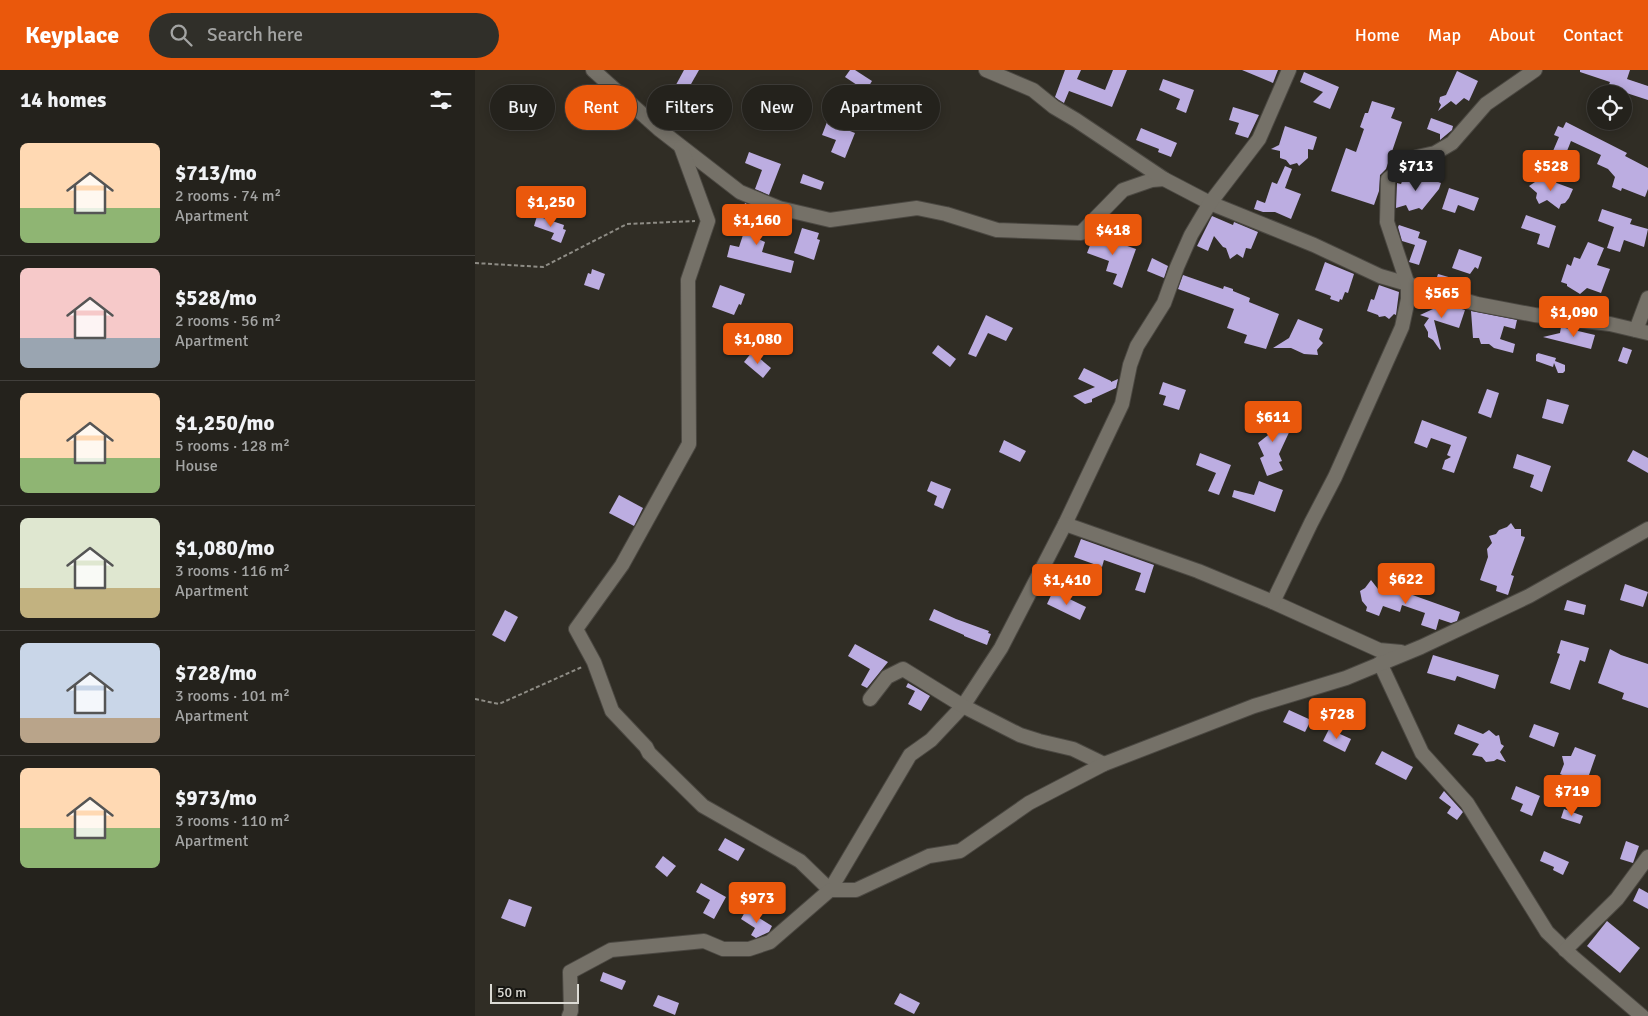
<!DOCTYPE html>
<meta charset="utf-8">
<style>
body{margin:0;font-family:Signika,sans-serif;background:#302f29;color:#f1f3f6;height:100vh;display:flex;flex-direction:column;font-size:19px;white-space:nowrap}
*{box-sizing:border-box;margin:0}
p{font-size:16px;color:#a3a4a3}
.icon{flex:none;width:28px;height:28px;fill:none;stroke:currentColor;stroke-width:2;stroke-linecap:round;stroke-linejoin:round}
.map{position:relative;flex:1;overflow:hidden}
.side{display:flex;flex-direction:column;background:#24221c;width:475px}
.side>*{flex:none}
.hud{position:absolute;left:15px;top:15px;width:475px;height:45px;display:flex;gap:10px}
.controls{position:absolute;left:1112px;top:15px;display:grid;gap:10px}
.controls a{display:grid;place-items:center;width:45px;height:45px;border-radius:50%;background:#24221c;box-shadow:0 2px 12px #0003,0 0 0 1px #413f3b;font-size:25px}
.scale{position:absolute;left:15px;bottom:12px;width:89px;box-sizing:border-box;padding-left:5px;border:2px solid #dcdbd5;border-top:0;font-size:14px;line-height:18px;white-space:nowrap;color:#dcdbd5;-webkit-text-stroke:4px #171612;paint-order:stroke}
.price{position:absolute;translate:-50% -42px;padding:0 11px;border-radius:5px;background:#ea580c;color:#fff;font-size:16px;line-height:32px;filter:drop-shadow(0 1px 2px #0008)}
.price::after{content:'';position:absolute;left:50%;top:30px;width:15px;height:11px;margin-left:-8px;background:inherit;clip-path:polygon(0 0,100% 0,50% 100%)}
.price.on{background:#222;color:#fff}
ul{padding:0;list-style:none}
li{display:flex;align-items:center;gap:15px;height:125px;padding:0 20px}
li+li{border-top:1px solid #413f3b}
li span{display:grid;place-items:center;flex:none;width:140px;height:100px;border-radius:8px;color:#555}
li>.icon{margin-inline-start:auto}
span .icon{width:60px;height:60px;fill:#fffc;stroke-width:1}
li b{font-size:21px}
h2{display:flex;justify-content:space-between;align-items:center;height:60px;padding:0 20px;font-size:21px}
.pill{padding:0 18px;border-radius:22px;background:#24221c;box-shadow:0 2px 12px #0003,0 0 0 1px #413f3b;font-size:18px;line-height:45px}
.pill.on{background:#ea580c;color:#fff}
header{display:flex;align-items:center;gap:30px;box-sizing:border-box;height:70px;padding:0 25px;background:#ea580c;color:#fff}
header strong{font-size:24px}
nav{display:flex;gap:28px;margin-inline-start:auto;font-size:18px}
.search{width:350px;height:45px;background:#302f29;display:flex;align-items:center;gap:12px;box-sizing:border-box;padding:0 18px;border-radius:28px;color:#a3a4a3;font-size:19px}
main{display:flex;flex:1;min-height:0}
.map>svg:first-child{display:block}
.building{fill:#bcade1}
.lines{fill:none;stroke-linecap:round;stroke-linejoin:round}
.street-casing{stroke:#4b4842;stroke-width:16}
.path{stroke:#8e8c85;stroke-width:2;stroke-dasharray:4 2.5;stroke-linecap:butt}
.street{stroke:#757168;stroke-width:14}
</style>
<header>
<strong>Keyplace</strong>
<div class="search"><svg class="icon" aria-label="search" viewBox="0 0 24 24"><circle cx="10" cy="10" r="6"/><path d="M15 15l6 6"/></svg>Search here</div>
<nav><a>Home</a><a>Map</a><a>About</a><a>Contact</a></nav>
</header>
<main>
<section class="side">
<h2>14 homes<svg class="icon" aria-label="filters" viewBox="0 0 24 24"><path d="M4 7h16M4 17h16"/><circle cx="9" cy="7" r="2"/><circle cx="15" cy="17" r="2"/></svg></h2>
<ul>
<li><span style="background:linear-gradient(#ffd9b3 65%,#8fb573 0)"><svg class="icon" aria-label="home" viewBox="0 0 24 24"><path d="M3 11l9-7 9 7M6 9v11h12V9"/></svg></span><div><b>$713/mo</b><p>2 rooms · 74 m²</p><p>Apartment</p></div></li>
<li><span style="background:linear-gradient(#f6c9c9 70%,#9aa5b1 0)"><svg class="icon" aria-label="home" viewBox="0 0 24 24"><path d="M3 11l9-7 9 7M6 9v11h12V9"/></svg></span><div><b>$528/mo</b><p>2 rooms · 56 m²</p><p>Apartment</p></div></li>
<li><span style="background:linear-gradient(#ffd9b3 65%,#8fb573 0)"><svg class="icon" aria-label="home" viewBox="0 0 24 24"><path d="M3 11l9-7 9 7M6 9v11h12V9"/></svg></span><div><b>$1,250/mo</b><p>5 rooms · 128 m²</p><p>House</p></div></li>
<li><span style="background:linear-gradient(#dfe7d0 70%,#c2b280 0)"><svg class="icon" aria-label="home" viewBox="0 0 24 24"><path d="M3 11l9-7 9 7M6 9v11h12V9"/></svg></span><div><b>$1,080/mo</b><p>3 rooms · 116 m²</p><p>Apartment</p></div></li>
<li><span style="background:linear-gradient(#c9d6e8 75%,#b9a48a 0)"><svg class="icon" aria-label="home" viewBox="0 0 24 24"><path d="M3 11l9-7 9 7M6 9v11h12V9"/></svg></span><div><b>$728/mo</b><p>3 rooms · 101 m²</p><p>Apartment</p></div></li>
<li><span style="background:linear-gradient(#ffd9b3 60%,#8fb573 0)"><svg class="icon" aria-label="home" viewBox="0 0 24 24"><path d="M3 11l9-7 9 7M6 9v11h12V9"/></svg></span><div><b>$973/mo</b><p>3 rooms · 110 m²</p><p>Apartment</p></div></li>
</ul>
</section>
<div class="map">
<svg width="1173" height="946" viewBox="0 0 1173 946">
<rect width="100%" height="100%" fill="#302d25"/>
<!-- building -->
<g class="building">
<polygon points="209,0 224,0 207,30 196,24"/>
<polygon points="375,0 380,0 397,11 391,21 370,7"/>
<polygon points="590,0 606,0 602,9 630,20 638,0 652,0 637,37 594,21 589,33 584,30 580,27"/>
<polygon points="767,0 803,0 798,13"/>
<polygon points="1105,0 1155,0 1152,9 1173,16 1173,30 1133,17 1135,12 1105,2"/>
<polygon points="982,1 1003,11 994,31 989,28 981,35 976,31 963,41 966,35 964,32 965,27 971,25"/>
<polygon points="829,2 864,17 855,39 838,32 848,22 825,12"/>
<polygon points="688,9 719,20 711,43 701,39 705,29 684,20"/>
<polygon points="897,31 920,38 916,48 927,52 911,99 905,105 904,121 899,135 856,121 871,78 881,82 889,59 885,57 890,43 893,43"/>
<polygon points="758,37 784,45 773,68 760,64 764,53 754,50"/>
<polygon points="956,48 978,56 977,60 965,70 965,64 952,59"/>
<polygon points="352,52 380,63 370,88 356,82 361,70 347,65"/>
<polygon points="1091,52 1152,83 1150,86 1173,98 1173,119 1170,127 1147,118 1146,121 1137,117 1140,107 1133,99 1122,94 1126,85 1096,71 1090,86 1078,81 1084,67 1079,65 1083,56 1088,58"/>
<polygon points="810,56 842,67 838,80 833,79 833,88 824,96 822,93 815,95 811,90 805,88 805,81 796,79 804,75"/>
<polygon points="666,58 702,73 696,87 683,82 684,79 661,70"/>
<polygon points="274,82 306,94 294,125 280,119 287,100 270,93"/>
<polygon points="810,96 817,99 810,118 826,124 816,149 800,142 788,142 779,139 782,130 790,133 797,112 802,114"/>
<polygon points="936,102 966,113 964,119 947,140 944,138 934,141 931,135 921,138 922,113 926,114 928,109"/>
<polygon points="328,104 349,112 346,120 325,113"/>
<polygon points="1069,107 1074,107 1079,112 1098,119 1094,128 1090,133 1086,134 1084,139 1072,130 1064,134 1061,128 1062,123 1054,116 1060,112 1064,112"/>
<polygon points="974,118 1004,128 999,141 983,135 980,143 967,139"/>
<polygon points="270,133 292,143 283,169 290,172 287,182 319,191 316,203 252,187 255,175 264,177 270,159 273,160 279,143 268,140"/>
<polygon points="1127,139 1157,149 1155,154 1173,159 1169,177 1149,170 1145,182 1132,178 1139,157 1123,151"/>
<polygon points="1051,145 1081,156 1074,178 1062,174 1065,164 1046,158"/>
<polygon points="62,146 89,155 88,159 91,160 86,173 76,169 79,163 59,156"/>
<polygon points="737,146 758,155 759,152 783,162 776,179 771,178 768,188 762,184 755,189 751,178 748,177 739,166 733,181 722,176"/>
<polygon points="924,155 945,162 943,168 952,171 944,195 934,192 940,175 927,171 923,157"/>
<polygon points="327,158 344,163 342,169 345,170 339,190 319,183"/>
<polygon points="621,160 630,163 629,168 661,179 647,218 638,214 642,204 631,201 634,191 612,183"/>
<polygon points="1113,172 1129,178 1122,195 1135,199 1126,223 1112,218 1105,224 1092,216 1092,214 1086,212 1092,194 1096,196 1099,187 1105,189"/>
<polygon points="984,179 1007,187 1003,199 1000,197 995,204 977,198"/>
<polygon points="677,188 693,196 689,208 672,201"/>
<polygon points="850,192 879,204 873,223 870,222 867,230 865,229 864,232 855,229 856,226 840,220"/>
<polygon points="117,199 130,204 124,220 109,215 113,203 116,204"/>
<polygon points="963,204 977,208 974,217 960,213"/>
<polygon points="708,205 748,219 749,216 758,219 758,221 775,228 774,232 804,244 791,279 769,273 772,265 752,258 759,239 703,219"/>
<polygon points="245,215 270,224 266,235 264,234 259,245 237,237"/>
<polygon points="904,215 924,222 921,245 919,244 914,249 910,246 904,247 903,245 892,241 896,229 899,230"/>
<polygon points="960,231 990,240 984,258 959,250 966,279 965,280 958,270 953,267 953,262 949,255 954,248 945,245 958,239"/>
<polygon points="996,241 1042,250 1040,259 1029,256 1025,269 1040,274 1038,283 1019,278 1014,274 1006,274 1004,268 998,268"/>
<polygon points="511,245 538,258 531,271 513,263 501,287 493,284"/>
<polygon points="823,249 848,259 844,269 848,273 842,280 843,285 829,284 816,278 798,278 814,268"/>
<polygon points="1086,257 1120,265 1116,279 1068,267 1085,263"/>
<polygon points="463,275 481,289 475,297 457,283"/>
<polygon points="1148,277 1157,280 1152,294 1143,291"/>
<polygon points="277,282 296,298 288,308 269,292"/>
<polygon points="1063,283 1081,288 1080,291 1090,295 1090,301 1088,303 1083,303 1079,293 1078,297 1061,291 1061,285"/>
<polygon points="609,298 636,311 636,312 643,309 641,318 617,329 617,332 610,334 598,326 620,317 603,309"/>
<polygon points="688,312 711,320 704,340 688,335 691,326 684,324"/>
<polygon points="1012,319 1024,323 1016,348 1003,343"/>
<polygon points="1072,329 1094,335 1088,354 1067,348"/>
<polygon points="788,344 817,356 804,384 807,391 804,392 808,400 792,406 785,388 789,386 783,373 797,362 782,356"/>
<polygon points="947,350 992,367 979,403 967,399 970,390 976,387 972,385 976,375 956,368 952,378 939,373"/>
<polygon points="529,370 551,381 545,392 524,382"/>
<polygon points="1158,380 1173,388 1173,403 1152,391"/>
<polygon points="725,383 756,395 744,425 733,421 741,403 721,395"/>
<polygon points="1042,384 1076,396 1067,422 1055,417 1059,405 1038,398"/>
<polygon points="456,411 476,419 468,439 459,435 462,426 452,421"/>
<polygon points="784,411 808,420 800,442 757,427 759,420 779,425"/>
<polygon points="144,425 168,438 159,456 134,443"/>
<polygon points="1036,453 1040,459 1046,459 1046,466 1050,467 1036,505 1039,506 1033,525 1021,521 1022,516 1005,510 1013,487 1012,479 1017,473 1014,466 1021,464 1024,460 1032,457"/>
<polygon points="606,469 679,495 670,523 660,520 666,503 629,490 627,497 599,487"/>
<polygon points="896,510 903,519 906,519 916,525 918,518 985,542 982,551 976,553 964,549 961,560 946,555 950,543 927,535 925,542 908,536 904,546 891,541 892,537 887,531 885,521 890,518"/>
<polygon points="1150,514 1173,522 1168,537 1145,530"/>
<polygon points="578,521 611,537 605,550 572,534"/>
<polygon points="1092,530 1111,535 1109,545 1089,540"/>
<polygon points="459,539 481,549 514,561 513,563 516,564 512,575 489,566 489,565 454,550"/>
<polygon points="30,540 43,547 30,572 17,565"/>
<polygon points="1086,570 1114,578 1110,592 1105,590 1095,620 1075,613 1085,584 1082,583"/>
<polygon points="380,574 413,592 392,618 386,615 395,599 373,586"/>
<polygon points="1135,579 1146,585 1173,594 1173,638 1147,629 1149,623 1123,613"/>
<polygon points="958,585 1024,605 1020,619 982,606 980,611 952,603"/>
<polygon points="433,613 455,626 446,641 433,634 440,621 431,617"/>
<polygon points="814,640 836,650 830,662 808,652"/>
<polygon points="983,654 1008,664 1014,660 1021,666 1024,665 1026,674 1029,676 1025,682 1031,692 1022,689 1019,691 1011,692 1007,687 997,685 1004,674 979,664"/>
<polygon points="1059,654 1084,663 1079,677 1054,667"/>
<polygon points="854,659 876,669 870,682 848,671"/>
<polygon points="1100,677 1121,685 1114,705 1109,708 1109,716 1100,709 1097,709 1085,704 1089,694 1087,686 1096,686"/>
<polygon points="907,681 938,697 931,710 900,694"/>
<polygon points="1041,716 1065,726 1057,746 1045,741 1048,734 1036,729"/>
<polygon points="969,721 988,742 982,750 972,743 976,737 964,728"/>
<polygon points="1089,739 1108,746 1105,754 1086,748"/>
<polygon points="250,768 270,779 263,791 243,780"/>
<polygon points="1151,771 1164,776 1158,793 1145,789"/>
<polygon points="1069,781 1094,792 1088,805 1078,800 1079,797 1065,791"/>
<polygon points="188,786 201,796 192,807 180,797"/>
<polygon points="226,813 251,827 239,849 228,843 235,830 221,822"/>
<polygon points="1164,818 1173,823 1173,839 1158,831"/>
<polygon points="34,829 57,837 50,857 26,848"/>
<polygon points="271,840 297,856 294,862 281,868 276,865 280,858 266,849"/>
<polygon points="1132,851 1165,878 1145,903 1112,876"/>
<polygon points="128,902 151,911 147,920 125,911"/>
<polygon points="425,923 445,933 439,944 419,934"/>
<polygon points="183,925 204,933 200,945 178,936"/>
</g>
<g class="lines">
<!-- street casing -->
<g class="street-casing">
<g id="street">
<polyline points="118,0 185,60 265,122 304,138 355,150 442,138 471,144 522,160 606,163 648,120 677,110 689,109"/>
<polyline points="511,0 558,20 579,37 601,50 689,109 735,133 839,175 905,206 1002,234 1060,245 1135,254 1173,263"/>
<polyline points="206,77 233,151 213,210 214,374 147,495 101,559 119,592 137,641 171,677 174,683 228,736 325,791 355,820 435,685 456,670 488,636 526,578 590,454 647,334 655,295 662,276 689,233 702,197 716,165 735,133 784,69 814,0"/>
<polyline points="1161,260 1173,228"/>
<polyline points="590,454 723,501 798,532 904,580 926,582"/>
<polyline points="798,532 836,453 860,407 927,257 933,229 933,215 912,152 913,109 942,87 960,83 977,73 1011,34 1060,0"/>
<polyline points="905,593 947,683 992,733 1072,862 1098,887 1167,946"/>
<polyline points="395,629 412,607 428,599 488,636 545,665 564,671 598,679 629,694"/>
<polyline points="1090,880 1142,829 1173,787"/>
<polyline points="94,946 96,941 95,902 136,880 229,871 248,879 274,879 295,872 355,820 381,820 454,786 485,781 554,733 629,694 779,636 871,608 946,577 1054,526 1173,459"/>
</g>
</g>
<!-- path -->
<g class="path">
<polyline points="0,193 68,197 152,154 220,151"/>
<polyline points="0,629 24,634 107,597"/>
</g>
<!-- street -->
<use href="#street" class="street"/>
</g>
</svg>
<div class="controls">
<a><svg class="icon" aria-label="locate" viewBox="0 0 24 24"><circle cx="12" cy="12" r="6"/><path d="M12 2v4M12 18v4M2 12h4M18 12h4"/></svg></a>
</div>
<div class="scale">50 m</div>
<b class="price on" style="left:941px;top:122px">$713</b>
<b class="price" style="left:1076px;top:122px">$528</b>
<b class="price" style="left:76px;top:158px">$1,250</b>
<b class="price" style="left:282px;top:176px">$1,160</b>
<b class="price" style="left:638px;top:186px">$418</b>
<b class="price" style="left:967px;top:249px">$565</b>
<b class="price" style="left:1099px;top:268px">$1,090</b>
<b class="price" style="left:283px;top:295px">$1,080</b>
<b class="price" style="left:798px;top:373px">$611</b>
<b class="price" style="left:931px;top:535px">$622</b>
<b class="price" style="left:592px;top:536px">$1,410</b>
<b class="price" style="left:862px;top:670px">$728</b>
<b class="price" style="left:1097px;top:747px">$719</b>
<b class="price" style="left:282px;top:854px">$973</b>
<div class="hud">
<a class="pill">Buy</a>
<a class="pill on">Rent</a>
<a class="pill">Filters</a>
<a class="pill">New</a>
<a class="pill">Apartment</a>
</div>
</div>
</main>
